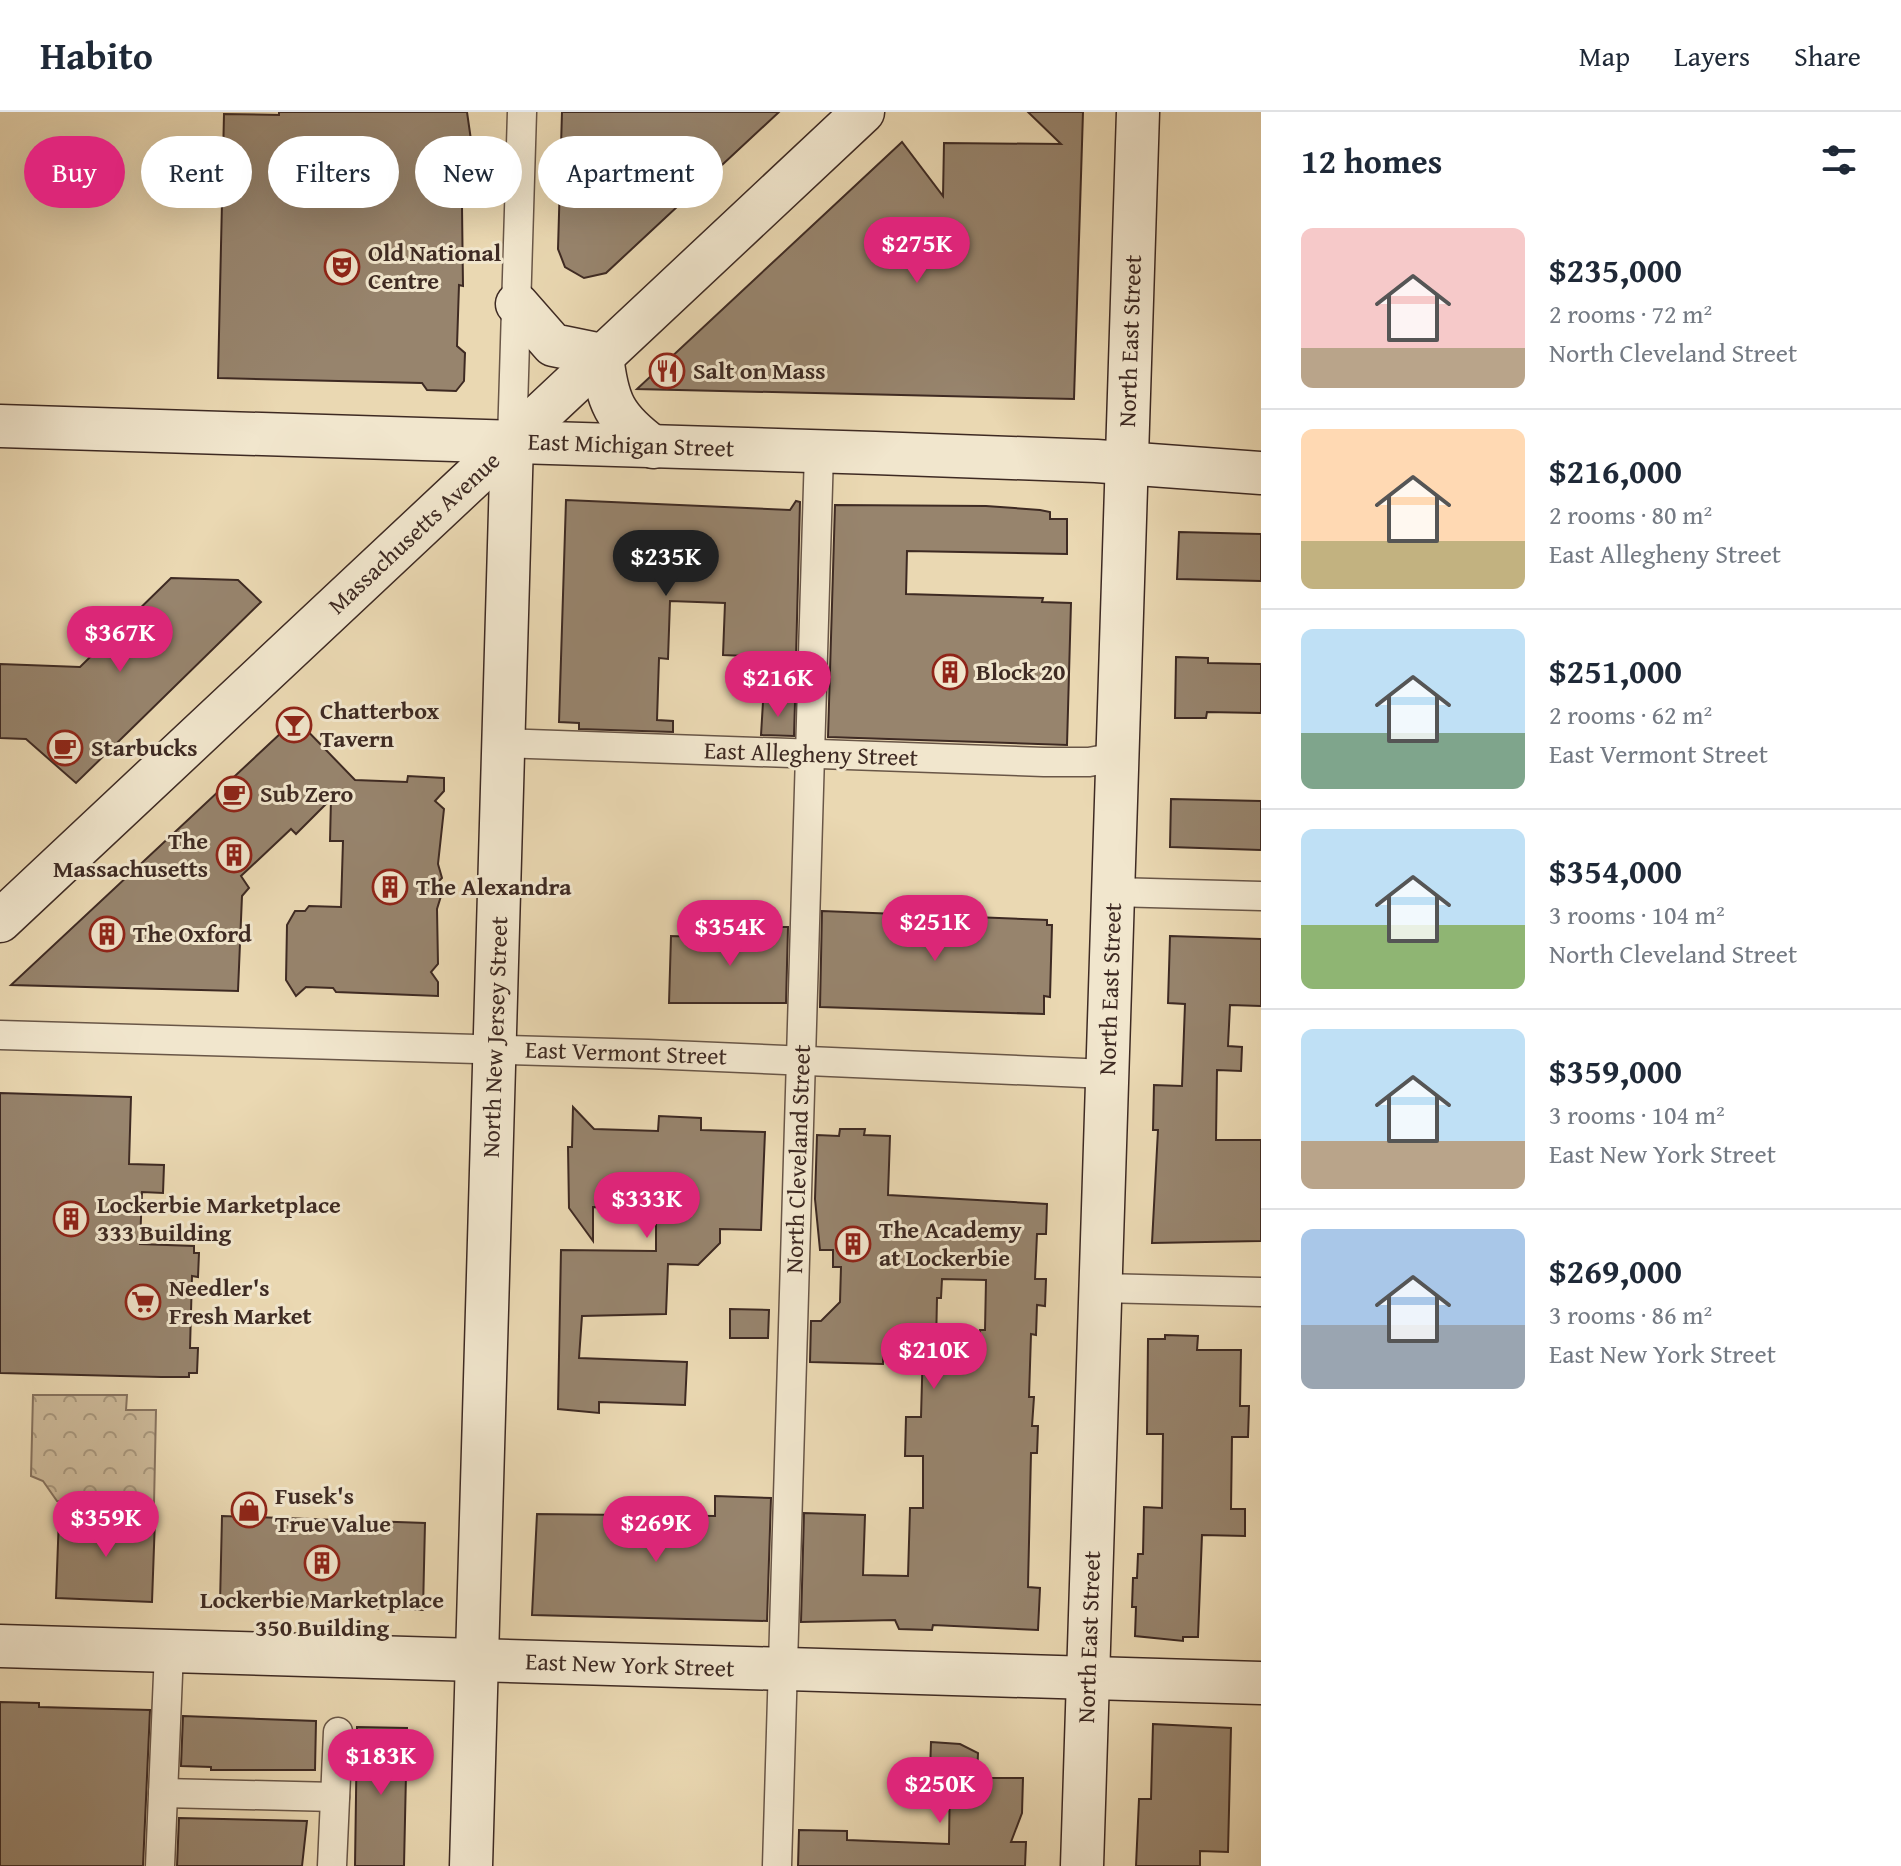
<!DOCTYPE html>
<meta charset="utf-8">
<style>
body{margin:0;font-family:"Gentium Book Plus",serif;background:#f2f2f3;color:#1f2937;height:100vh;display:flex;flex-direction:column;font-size:30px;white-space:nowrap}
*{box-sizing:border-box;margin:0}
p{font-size:26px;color:#747a83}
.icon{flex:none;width:44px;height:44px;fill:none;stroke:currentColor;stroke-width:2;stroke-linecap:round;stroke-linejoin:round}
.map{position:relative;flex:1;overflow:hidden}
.sheet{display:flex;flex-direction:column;background:#fff;width:640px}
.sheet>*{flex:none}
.guide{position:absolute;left:24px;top:24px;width:760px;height:72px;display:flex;gap:16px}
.price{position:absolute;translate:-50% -68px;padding:0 18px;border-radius:28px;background:#db2777;color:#fff;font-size:26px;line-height:52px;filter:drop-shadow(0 2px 4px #0008)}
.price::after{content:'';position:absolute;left:50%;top:48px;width:24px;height:18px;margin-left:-12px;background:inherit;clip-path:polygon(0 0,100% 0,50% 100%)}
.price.current{background:#222;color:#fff}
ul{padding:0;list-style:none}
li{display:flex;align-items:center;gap:24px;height:200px;padding:0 40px}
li+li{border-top:2px solid #e0e1e3}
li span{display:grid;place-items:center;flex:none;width:224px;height:160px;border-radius:12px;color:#555}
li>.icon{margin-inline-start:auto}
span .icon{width:96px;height:96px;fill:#fffc;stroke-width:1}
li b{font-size:34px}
h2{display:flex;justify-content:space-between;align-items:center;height:96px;padding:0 40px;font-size:34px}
.chip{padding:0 28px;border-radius:36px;background:#fff;box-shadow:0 8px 32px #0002;font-size:28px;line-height:72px}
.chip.current{background:#db2777;color:#fff}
header{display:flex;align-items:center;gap:48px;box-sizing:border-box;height:112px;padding:0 40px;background:#fff;border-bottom:2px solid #e0e1e3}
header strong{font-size:38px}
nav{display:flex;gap:44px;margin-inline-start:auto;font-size:28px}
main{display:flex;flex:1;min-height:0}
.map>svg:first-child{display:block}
.park{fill:url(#park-crowns);stroke:#86725e;stroke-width:2}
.building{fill:#97846d;stroke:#3e2a23;stroke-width:2;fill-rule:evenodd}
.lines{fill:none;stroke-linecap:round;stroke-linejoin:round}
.minor-casing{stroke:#695647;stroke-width:31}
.secondary-casing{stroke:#3e2a23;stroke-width:45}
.minor{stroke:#f1e6cd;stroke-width:28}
.secondary{stroke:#f1e6cd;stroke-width:42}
.labels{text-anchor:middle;stroke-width:6;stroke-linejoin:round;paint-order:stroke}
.poi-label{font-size:24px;font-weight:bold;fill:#3e2a23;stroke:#f1e6cd;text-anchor:start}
.street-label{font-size:24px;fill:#3e2a23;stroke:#f1e6cd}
</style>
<header>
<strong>Habito</strong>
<nav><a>Map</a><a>Layers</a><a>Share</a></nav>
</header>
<main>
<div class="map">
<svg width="1261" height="1754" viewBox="0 0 1261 1754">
<defs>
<pattern id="park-crowns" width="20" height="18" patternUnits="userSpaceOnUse" patternTransform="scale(2)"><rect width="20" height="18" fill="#cdba9a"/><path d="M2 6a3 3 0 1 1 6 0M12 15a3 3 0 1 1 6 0" fill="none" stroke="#a8977d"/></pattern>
</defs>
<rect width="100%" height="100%" fill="#ead8b2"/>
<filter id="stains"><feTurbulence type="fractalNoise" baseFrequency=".0025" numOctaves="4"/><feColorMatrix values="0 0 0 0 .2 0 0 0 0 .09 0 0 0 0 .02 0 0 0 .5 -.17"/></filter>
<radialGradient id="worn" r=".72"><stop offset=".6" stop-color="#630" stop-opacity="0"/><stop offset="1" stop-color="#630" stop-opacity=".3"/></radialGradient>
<!-- park -->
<polygon class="park" points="33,1283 127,1283 126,1298 156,1298 154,1392 57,1389 43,1369 31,1364"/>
<!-- building -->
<g class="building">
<polygon points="279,0 467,0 471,28 467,32 466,95 462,95 463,174 459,173 457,234 465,241 464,269 456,279 427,278 422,271 218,266 224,2 279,3"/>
<polygon points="562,0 779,0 606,161 584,166 565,155 558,137"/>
<polygon points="1028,0 1083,0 1074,287 637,277 902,30 943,84 944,31 1061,32"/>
<polygon points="566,388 790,398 796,389 800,390 796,546 723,543 725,491 670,489 668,547 659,546 657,608 673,609 673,620 579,617 579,611 559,610"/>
<polygon points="835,393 986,394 1040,398 1050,400 1050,407 1067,407 1067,442 907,439 906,482 1043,486 1042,490 1071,491 1067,633 828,625"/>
<polygon points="1179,420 1261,422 1261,469 1177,467"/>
<polygon points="171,466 238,468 261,490 76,671 26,627 0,626 0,552 80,555"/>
<polygon points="1176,545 1208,546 1208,551 1261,552 1261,601 1207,600 1206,606 1175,606"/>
<polygon points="763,590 795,590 794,624 761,623"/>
<polygon points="296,607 355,668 407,670 408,664 444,666 444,679 435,689 444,697 438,752 442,766 433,775 441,784 437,797 438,852 431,860 438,870 438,884 336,880 333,876 306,875 296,884 286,868 287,813 295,799 305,799 309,794 341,795 343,729 330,729 331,687 296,722 291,717 241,764 249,776 242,784 238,879 11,873"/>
<polygon points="1171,687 1261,689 1261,738 1170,735"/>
<polygon points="822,799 1047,808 1047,813 1052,813 1050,885 1044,884 1044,902 820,895"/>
<polygon points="744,815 788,815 786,891 669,891 671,824 744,826"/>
<polygon points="1170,824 1261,827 1261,894 1230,893 1228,934 1242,935 1241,959 1217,958 1216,1028 1261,1028 1261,1129 1152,1131 1158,1018 1153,1018 1154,973 1182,974 1185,892 1168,891"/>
<polygon points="0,981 131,985 129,1052 164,1053 163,1081 142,1080 140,1132 194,1134 194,1141 199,1141 198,1165 192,1164 190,1236 198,1236 197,1261 189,1261 189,1265 161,1265 0,1261"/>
<polygon points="573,995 594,1017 658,1019 659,1004 701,1006 701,1018 765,1020 761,1118 720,1117 720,1131 698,1153 668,1152 666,1202 582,1204 579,1246 687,1250 685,1293 599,1290 599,1301 558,1297 561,1138 656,1139 656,1096 593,1095 593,1129 569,1096 568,1035 572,1035"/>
<path d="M840 1017H865L864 1023 890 1024 888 1083 1047 1092 1046 1122H1037L1035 1167H1046L1045 1194 1037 1193 1036 1223 1031 1222 1029 1285H1034L1032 1314H1038L1037 1341H1031L1028 1475 1040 1476 1038 1518 933 1513 932 1518 899 1517 895 1508 801 1510 804 1401 865 1403 863 1463 908 1464 910 1396H923V1344H905L906 1305H921L923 1234 883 1233V1252L810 1250 811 1209H821L840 1190 841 1155H833V1138H820L815 1087 817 1023 839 1024ZM942 1167 986 1168 985 1218H980L979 1236 936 1234 937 1186H941Z"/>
<polygon points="730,1197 769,1198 768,1226 730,1226"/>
<polygon points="1165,1223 1198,1224 1197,1238 1241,1238 1240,1294 1249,1294 1248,1325 1232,1325 1231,1397 1245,1397 1245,1424 1202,1423 1198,1525 1183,1525 1183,1529 1135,1524 1136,1495 1132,1495 1133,1466 1137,1466 1138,1442 1143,1442 1144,1395 1162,1396 1163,1322 1147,1322 1148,1227 1165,1227"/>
<polygon points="715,1384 771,1386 767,1509 532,1503 537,1402 715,1404"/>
<polygon points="59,1404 155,1407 152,1490 56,1486"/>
<polygon points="222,1404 425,1411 423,1498 220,1492"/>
<polygon points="0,1590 39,1591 39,1595 150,1598 143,1754 0,1754"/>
<polygon points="183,1604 316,1609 315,1658 211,1658 211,1655 181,1654"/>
<polygon points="1153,1612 1231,1616 1228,1740 1200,1739 1200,1754 1136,1754 1139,1687 1151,1687"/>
<polygon points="357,1615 407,1616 404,1754 355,1754"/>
<polygon points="931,1630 960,1632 978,1641 977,1666 1023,1666 1022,1701 1011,1730 1026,1730 1025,1754 798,1754 799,1718 847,1719 847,1728 949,1732 950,1661 930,1660"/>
<polygon points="179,1706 307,1709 302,1754 177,1754"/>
</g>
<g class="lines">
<!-- minor casing -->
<g class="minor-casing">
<g id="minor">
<polyline points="512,329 522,0"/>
<polyline points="504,631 1044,650 1089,650 1117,645"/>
<polyline points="1113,780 1261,784"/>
<polyline points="0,923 648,942 1107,962"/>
<polyline points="1101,1176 1261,1180"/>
<polyline points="163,1681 335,1685"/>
<polyline points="160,1754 169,1539"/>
<polyline points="332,1754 338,1620"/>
<polyline points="777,1754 819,340"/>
</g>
</g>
<!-- secondary casing -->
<g class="secondary-casing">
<g id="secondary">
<polyline points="517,192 553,233 602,243"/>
<path d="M602 243C607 290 614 306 653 335"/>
<polyline points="0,314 875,341 1096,349 1261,361"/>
<polyline points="0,809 863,0"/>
<polyline points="0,1534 1261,1571"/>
<polyline points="471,1754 512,329"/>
<polyline points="1082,1754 1138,0"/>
</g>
</g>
<!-- minor -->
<use href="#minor" class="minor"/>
<!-- secondary -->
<use href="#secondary" class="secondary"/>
</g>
<!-- icons -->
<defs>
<g id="theatre-ring" transform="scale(1.8)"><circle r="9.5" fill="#f1e6cd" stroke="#8f2418" stroke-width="1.5"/><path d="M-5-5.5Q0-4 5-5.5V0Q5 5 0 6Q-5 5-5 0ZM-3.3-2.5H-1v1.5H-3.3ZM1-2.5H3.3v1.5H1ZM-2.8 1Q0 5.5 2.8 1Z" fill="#8f2418"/></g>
<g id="restaurant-ring" transform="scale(1.8)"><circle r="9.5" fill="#f1e6cd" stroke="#8f2418" stroke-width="1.5"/><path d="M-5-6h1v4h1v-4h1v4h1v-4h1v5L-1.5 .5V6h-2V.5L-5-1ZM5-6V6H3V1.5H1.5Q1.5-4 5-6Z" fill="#8f2418"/></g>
<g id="building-ring" transform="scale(1.8)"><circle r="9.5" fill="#f1e6cd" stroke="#8f2418" stroke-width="1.5"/><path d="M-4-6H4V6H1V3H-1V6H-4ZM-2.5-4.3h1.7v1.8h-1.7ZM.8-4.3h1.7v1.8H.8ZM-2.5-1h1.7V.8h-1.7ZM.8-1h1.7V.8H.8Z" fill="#8f2418"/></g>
<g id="bar-ring" transform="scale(1.8)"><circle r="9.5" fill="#f1e6cd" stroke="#8f2418" stroke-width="1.5"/><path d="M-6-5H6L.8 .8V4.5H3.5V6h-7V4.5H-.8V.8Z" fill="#8f2418"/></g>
<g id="cafe-ring" transform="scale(1.8)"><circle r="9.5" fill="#f1e6cd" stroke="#8f2418" stroke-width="1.5"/><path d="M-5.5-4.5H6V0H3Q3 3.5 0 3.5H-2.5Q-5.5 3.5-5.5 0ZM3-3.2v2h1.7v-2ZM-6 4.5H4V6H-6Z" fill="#8f2418"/></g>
<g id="supermarket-ring" transform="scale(1.8)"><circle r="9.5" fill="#f1e6cd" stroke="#8f2418" stroke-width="1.5"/><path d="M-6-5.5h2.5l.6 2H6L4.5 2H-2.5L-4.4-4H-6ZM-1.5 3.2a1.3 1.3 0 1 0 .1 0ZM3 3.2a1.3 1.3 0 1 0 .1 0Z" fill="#8f2418"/></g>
<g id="shop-ring" transform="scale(1.8)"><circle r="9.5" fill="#f1e6cd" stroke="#8f2418" stroke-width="1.5"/><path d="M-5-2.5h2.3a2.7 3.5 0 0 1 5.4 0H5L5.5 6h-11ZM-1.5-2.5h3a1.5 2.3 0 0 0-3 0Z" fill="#8f2418"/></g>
</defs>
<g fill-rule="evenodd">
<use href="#theatre-ring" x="342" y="155"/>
<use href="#restaurant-ring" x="667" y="259"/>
<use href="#building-ring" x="950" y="560"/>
<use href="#bar-ring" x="294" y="613"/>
<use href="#cafe-ring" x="65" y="636"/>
<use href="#cafe-ring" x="234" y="682"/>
<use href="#building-ring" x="234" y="743"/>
<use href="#building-ring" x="390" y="775"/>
<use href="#building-ring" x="107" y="822"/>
<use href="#building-ring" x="71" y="1107"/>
<use href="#building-ring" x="853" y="1132"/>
<use href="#supermarket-ring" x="143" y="1190"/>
<use href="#shop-ring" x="249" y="1398"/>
<use href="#building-ring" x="322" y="1451"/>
</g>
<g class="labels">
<!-- poi labels -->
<g class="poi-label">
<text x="368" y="149">Old National<tspan x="368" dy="28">Centre</tspan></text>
<text x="693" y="267">Salt on Mass</text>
<text x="976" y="568">Block 20</text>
<text x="320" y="607">Chatterbox<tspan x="320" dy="28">Tavern</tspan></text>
<text x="91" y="644">Starbucks</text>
<text x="260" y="690">Sub Zero</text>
<text x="208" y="737" text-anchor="end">The<tspan x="208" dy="28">Massachusetts</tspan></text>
<text x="416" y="783">The Alexandra</text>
<text x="133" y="830">The Oxford</text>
<text x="97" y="1101">Lockerbie Marketplace<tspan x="97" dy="28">333 Building</tspan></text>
<text x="879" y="1126">The Academy<tspan x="879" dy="28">at Lockerbie</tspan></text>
<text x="169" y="1184">Needler's<tspan x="169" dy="28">Fresh Market</tspan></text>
<text x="275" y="1392">Fusek's<tspan x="275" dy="28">True Value</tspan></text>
<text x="322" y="1496" text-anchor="middle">Lockerbie Marketplace<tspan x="322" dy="28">350 Building</tspan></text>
</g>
<!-- street labels -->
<g class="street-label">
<text transform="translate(1130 229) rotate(-88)" y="8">North East Street</text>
<text transform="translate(631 333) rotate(2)" y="8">East Michigan Street</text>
<text transform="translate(414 421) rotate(-43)" y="8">Massachusetts Avenue</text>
<text transform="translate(811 642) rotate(2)" y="8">East Allegheny Street</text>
<text transform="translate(1110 877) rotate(-88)" y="8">North East Street</text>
<text transform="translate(495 925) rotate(-88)" y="8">North New Jersey Street</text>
<text transform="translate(626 941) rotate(2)" y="8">East Vermont Street</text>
<text transform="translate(798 1047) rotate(-88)" y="8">North Cleveland Street</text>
<text transform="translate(1089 1525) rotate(-88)" y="8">North East Street</text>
<text transform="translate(630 1553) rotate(2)" y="8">East New York Street</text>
</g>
</g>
<rect width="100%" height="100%" filter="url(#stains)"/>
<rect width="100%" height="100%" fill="url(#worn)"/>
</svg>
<b class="price" style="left:917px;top:173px">$275K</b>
<b class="price current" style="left:666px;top:486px">$235K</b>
<b class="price" style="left:120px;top:562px">$367K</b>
<b class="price" style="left:778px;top:607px">$216K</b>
<b class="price" style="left:935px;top:851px">$251K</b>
<b class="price" style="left:730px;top:856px">$354K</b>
<b class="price" style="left:647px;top:1128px">$333K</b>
<b class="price" style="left:934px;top:1279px">$210K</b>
<b class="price" style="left:106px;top:1447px">$359K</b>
<b class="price" style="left:656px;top:1452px">$269K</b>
<b class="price" style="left:381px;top:1685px">$183K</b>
<b class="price" style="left:940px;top:1713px">$250K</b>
<div class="guide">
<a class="chip current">Buy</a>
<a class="chip">Rent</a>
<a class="chip">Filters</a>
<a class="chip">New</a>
<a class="chip">Apartment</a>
</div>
</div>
<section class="sheet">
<h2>12 homes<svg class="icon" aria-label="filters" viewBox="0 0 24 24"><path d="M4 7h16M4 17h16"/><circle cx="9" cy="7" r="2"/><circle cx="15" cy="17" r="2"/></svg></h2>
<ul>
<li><span style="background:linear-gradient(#f6c9c9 75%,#b9a48a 0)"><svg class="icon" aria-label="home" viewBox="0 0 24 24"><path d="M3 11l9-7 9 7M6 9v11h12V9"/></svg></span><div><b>$235,000</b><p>2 rooms · 72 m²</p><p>North Cleveland Street</p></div></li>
<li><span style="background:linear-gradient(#ffd9b3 70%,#c2b280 0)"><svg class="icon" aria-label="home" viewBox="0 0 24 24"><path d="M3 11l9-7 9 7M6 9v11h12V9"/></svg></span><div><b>$216,000</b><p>2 rooms · 80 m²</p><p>East Allegheny Street</p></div></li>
<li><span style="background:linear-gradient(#bfe0f5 65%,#7fa58c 0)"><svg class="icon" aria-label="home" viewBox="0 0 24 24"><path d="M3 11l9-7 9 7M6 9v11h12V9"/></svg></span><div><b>$251,000</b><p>2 rooms · 62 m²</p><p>East Vermont Street</p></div></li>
<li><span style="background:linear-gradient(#bfe0f5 60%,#8fb573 0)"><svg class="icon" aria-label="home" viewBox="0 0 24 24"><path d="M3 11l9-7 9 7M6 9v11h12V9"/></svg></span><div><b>$354,000</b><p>3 rooms · 104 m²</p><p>North Cleveland Street</p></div></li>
<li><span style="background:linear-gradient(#bfe0f5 70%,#b9a48a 0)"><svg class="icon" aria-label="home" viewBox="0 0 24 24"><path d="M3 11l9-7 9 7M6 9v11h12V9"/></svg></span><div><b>$359,000</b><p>3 rooms · 104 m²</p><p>East New York Street</p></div></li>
<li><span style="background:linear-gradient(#a9c7e8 60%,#9aa5b1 0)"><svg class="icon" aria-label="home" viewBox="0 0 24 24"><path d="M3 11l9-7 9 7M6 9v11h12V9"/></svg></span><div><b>$269,000</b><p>3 rooms · 86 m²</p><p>East New York Street</p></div></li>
</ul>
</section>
</main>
